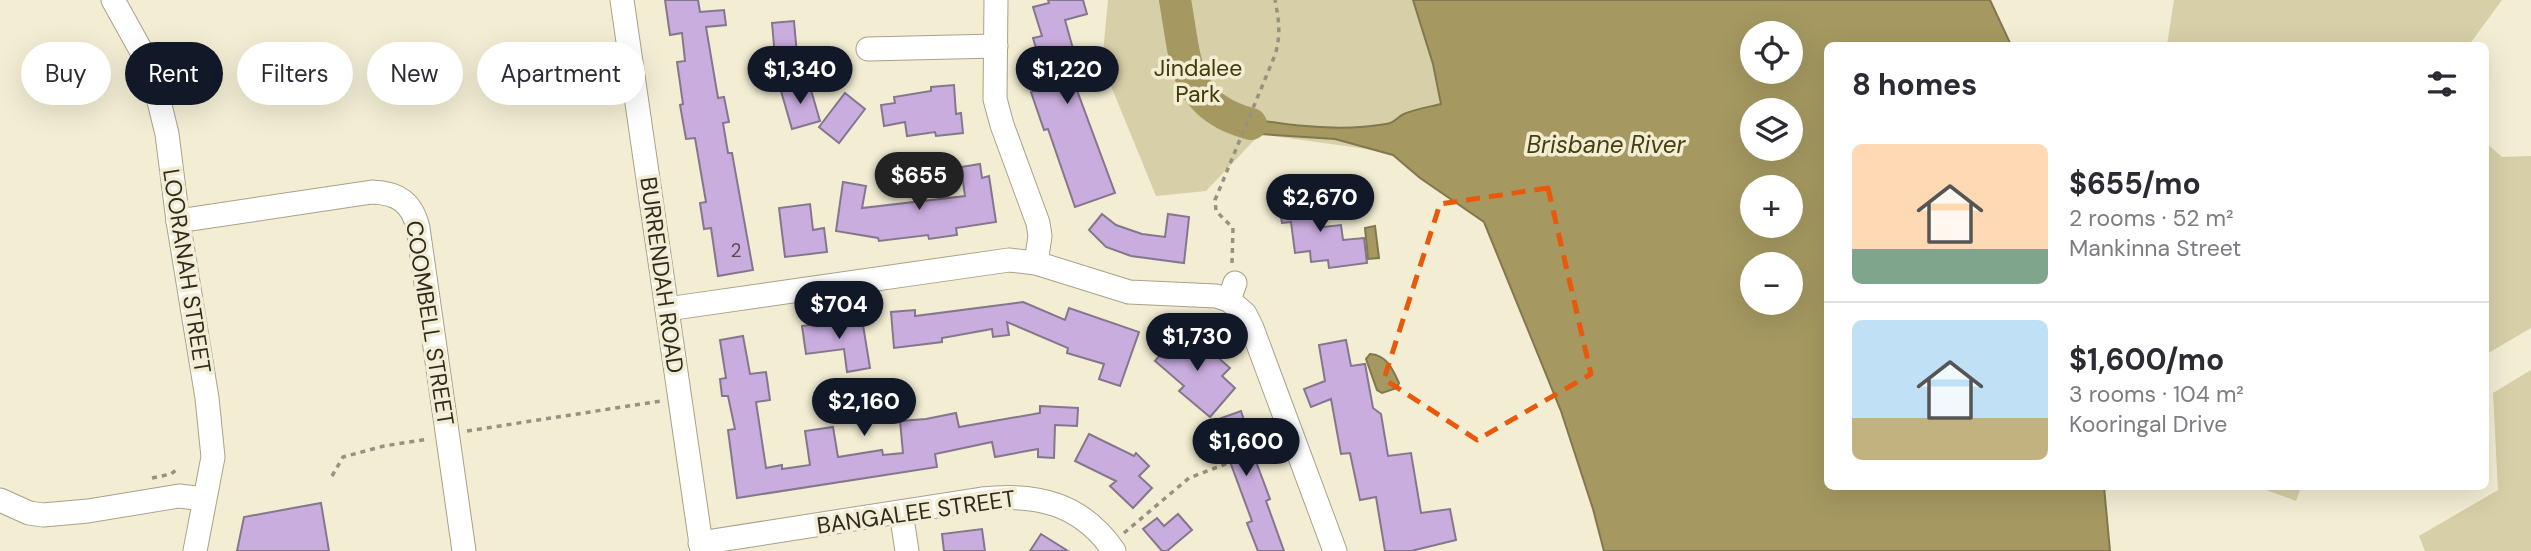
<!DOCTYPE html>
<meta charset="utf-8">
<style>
body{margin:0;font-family:"DM Sans",sans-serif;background:#f2f2f3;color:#2b2b33;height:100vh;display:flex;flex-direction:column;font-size:26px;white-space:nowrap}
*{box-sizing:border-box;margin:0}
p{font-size:23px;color:#7c7c81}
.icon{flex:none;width:38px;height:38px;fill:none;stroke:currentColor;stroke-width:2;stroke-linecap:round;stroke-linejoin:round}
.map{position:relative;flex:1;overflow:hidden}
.details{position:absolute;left:1824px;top:42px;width:665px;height:448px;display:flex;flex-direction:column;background:#fff;border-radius:10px;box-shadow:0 7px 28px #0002}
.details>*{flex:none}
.banner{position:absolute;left:21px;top:42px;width:665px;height:63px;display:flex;gap:14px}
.buttons{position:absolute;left:1740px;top:21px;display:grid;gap:14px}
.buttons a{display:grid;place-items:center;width:63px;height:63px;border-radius:50%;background:#fff;box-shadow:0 7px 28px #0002;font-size:35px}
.price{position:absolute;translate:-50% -60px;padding:0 16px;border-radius:24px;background:#111827;color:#fff;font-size:23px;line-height:46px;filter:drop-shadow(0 2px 4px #0008)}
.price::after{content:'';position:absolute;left:50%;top:42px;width:21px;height:16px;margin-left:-10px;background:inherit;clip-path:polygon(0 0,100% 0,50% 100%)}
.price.selected{background:#222;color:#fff}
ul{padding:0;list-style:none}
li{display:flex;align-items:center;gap:21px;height:175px;padding:0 28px}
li+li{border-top:2px solid #e1e1e2}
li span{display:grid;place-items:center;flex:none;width:196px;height:140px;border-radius:10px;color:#555}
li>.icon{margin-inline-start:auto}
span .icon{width:84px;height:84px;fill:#fffc;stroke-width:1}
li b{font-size:30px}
h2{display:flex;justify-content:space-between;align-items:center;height:84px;padding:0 28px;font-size:30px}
.chip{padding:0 24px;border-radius:32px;background:#fff;box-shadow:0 7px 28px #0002;font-size:24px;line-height:63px}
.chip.selected{background:#111827;color:#fff}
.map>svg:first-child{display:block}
.green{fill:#d7cfa7}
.water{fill:#a59961;stroke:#81784e;stroke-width:2;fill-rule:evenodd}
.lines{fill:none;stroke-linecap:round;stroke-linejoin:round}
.river{stroke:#a59961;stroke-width:32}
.building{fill:#caaddf;stroke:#84778d;stroke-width:2}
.minor-casing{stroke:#a7a289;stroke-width:25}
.path{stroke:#969280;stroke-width:3.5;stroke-dasharray:5 5;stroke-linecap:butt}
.minor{stroke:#fff;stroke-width:23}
.marked{fill:none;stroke:#e8590c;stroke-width:5;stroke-dasharray:14 9;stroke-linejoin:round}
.labels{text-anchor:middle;stroke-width:7;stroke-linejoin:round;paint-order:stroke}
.number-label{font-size:19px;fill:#544c50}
.park-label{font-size:23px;fill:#433a0b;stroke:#f2edd3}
.street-label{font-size:23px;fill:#2d2b21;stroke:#f2edd3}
.water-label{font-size:24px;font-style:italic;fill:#463e10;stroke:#f2edd3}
</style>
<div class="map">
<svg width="2531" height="551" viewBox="0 0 2531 551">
<rect width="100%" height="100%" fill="#f2edd3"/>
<!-- green -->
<g class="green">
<polygon points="1108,0 1413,0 1433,64 1441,104 1402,115 1420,178 1393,155 1367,149 1260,134 1206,191 1156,196 1102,64"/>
<polygon points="2174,0 2502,0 2469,45 2167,45"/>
<polygon points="2485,142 2502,157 2531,156 2531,328 2485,355"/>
<polygon points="2531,370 2531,551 2425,551 2419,536 2498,490 2493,393"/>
<polygon points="2258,487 2301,487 2296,501"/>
</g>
<!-- water -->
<g class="water">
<path d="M1413 0H1990L2011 45 1827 46V486L2104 487 2110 551H1604L1593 509 1561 411 1484 222 1420 178 1393 155 1335 139 1260 134 1237 125 1213 109C1263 124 1334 133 1386 124 1395 123 1397 117 1404 114 1415 109 1429 107 1441 104L1433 64ZM1752 33H1790V72H1752ZM1752 110H1790V149H1752ZM1790 187V226H1752V187ZM1752 264H1790V303H1752Z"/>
<polygon points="1375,226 1379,258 1368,259 1365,228"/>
<path d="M1370 354C1387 355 1393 370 1399 383L1397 388 1382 393 1377 390 1366 359Z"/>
</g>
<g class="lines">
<!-- river -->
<path class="river" d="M1175 0C1186 60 1182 106 1251 124"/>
</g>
<!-- building -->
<g class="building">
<polygon points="665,0 698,0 700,12 724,10 726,25 706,27 718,98 724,97 729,122 723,123 728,153 732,153 753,270 718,276 711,228 704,229 700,203 706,202 695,138 686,139 680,105 683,104 677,62 685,61 682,33 670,35"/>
<polygon points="1048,0 1083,0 1087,14 1065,20 1075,56 1065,58 1115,193 1075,207 1048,129 1044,130 1031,92 1047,86 1033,38 1042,36 1033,7 1049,3"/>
<polygon points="794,21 797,55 775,57 772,23"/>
<polygon points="809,83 820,121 792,129 781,91"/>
<polygon points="954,85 956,114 961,113 963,133 936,136 935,132 907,136 905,122 884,126 881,105 895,103 894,97 931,91 931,87"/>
<polygon points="845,93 865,109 839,143 819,127"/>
<polygon points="980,164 982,178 989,176 996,222 956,228 957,235 929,239 928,235 879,241 878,238 836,231 843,182 866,186 862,208 965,196 961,167"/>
<polygon points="1319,194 1323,227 1341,225 1343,240 1364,238 1367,263 1329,268 1328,260 1311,262 1310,251 1295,253 1291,222 1282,223 1278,199"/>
<polygon points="810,204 813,230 824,228 827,252 785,257 779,208"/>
<polygon points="1102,214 1116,225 1142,234 1165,237 1168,214 1189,217 1184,263 1131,256 1106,247 1089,230"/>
<polygon points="1023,302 1065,320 1069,308 1139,332 1120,386 1099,379 1104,364 1067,353 1068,348 1007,322 1009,335 993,337 992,329 942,338 942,342 894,348 891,312 915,310 915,316"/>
<polygon points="856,318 857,325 863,325 870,368 847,372 844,349 806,354 802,326"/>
<polygon points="1181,331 1210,356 1213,353 1230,368 1222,376 1235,388 1210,417 1179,391 1184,386 1155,361"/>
<polygon points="743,336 750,374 766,372 770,400 756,402 766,468 782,465 782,469 810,465 805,431 833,427 838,457 882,450 883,455 903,453 900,421 926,419 956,413 959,427 1040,413 1040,406 1078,408 1077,426 1055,425 1054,458 1038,457 1038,449 995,457 992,442 935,454 937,467 737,498 728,430 735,429 728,396 722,396 720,379 726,378 720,340"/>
<polygon points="1346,340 1351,366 1365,364 1373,408 1381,414 1388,456 1411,453 1421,513 1450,509 1456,540 1411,551 1385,551 1376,497 1360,500 1350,453 1341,454 1331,399 1311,407 1304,389 1325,381 1319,345"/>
<polygon points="1241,411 1251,442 1249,443 1270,499 1266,501 1284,551 1258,551 1247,523 1252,521 1226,451 1212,456 1204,432 1220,426 1213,421"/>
<polygon points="1089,434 1134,456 1136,453 1149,466 1139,476 1152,488 1133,508 1110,486 1116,481 1075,461"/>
<polygon points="321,503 329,551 237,551 244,517"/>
<polygon points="1178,514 1192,530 1167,551 1162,551 1143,529 1157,518 1164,526"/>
<polygon points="982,529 985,551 944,551 942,534"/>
<polygon points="1041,534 1068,551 1030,551"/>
</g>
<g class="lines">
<!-- minor casing -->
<g class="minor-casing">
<g id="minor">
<polyline points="113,0 143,54 157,93 167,134 178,221 207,398 213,457 195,551"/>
<polyline points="622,0 702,551"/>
<polyline points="996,0 995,99 1002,125 1038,223 1040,236 1036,263"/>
<polyline points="868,49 996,46"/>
<path d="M178 221 372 192C398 193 412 202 418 228L464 551"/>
<polyline points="1235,283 1229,300 1245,314 1252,328 1335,551"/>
<polyline points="667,309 1009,260 1036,263 1129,292 1216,296 1229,300"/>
<polyline points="0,500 29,513 43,515 88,511 179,496 204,499"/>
<polyline points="901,512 907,551"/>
<path d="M700 543 982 499C1036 493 1081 503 1114 551"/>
</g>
</g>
<!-- path -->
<g class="path">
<path d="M1232 263 1233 228 1216 211 1215 200 1275 55C1281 35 1279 20 1275 0"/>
<polyline points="467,431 661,401"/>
<polyline points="332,476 343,457 384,446 429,439"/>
<polyline points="152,478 171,474 176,470"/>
<polyline points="1124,533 1189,478 1275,445"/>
</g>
<!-- minor -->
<use href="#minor" class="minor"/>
</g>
<!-- marked area -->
<path class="marked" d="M1548 188 1591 374 1477 440 1384 379 1440 204Z"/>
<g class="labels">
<!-- number labels -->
<g class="number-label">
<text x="736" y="257">2</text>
</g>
<!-- park labels -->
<g class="park-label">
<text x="1198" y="76">Jindalee<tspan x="1198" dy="26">Park</tspan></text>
</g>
<!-- street labels -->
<g class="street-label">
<text transform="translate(187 271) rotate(81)" y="8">LOORANAH STREET</text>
<text transform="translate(662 275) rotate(82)" y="8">BURRENDAH ROAD</text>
<text transform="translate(430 323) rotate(81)" y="8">COOMBELL STREET</text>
<text transform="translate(916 512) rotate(-8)" y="8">BANGALEE STREET</text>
</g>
<!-- water labels -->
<g class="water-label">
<text x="1606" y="153">Brisbane River</text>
</g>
</g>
</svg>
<div class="buttons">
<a><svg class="icon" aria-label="locate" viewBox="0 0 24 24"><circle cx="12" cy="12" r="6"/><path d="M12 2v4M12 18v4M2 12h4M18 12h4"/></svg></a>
<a><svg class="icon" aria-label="layers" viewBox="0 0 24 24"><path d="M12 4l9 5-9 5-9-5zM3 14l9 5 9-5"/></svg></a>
<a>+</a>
<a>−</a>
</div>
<b class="price" style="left:800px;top:106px">$1,340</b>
<b class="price" style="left:1067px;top:106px">$1,220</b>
<b class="price selected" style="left:919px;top:212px">$655</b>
<b class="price" style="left:1320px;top:234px">$2,670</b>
<b class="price" style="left:839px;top:341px">$704</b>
<b class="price" style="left:1197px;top:373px">$1,730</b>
<b class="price" style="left:864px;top:438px">$2,160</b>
<b class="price" style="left:1246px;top:478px">$1,600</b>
<div class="banner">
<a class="chip">Buy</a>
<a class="chip selected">Rent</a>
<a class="chip">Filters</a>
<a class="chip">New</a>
<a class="chip">Apartment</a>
</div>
<section class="details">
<h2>8 homes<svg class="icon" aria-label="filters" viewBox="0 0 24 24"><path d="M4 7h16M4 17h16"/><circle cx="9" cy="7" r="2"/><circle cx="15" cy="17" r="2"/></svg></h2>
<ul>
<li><span style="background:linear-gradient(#ffd9b3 75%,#7fa58c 0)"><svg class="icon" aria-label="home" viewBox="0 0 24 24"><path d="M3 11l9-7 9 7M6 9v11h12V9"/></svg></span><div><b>$655/mo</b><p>2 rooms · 52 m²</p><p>Mankinna Street</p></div></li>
<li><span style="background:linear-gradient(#bfe0f5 70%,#c2b280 0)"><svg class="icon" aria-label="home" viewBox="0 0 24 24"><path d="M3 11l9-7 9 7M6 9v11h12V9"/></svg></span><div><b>$1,600/mo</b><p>3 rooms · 104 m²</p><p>Kooringal Drive</p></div></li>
</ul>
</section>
</div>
